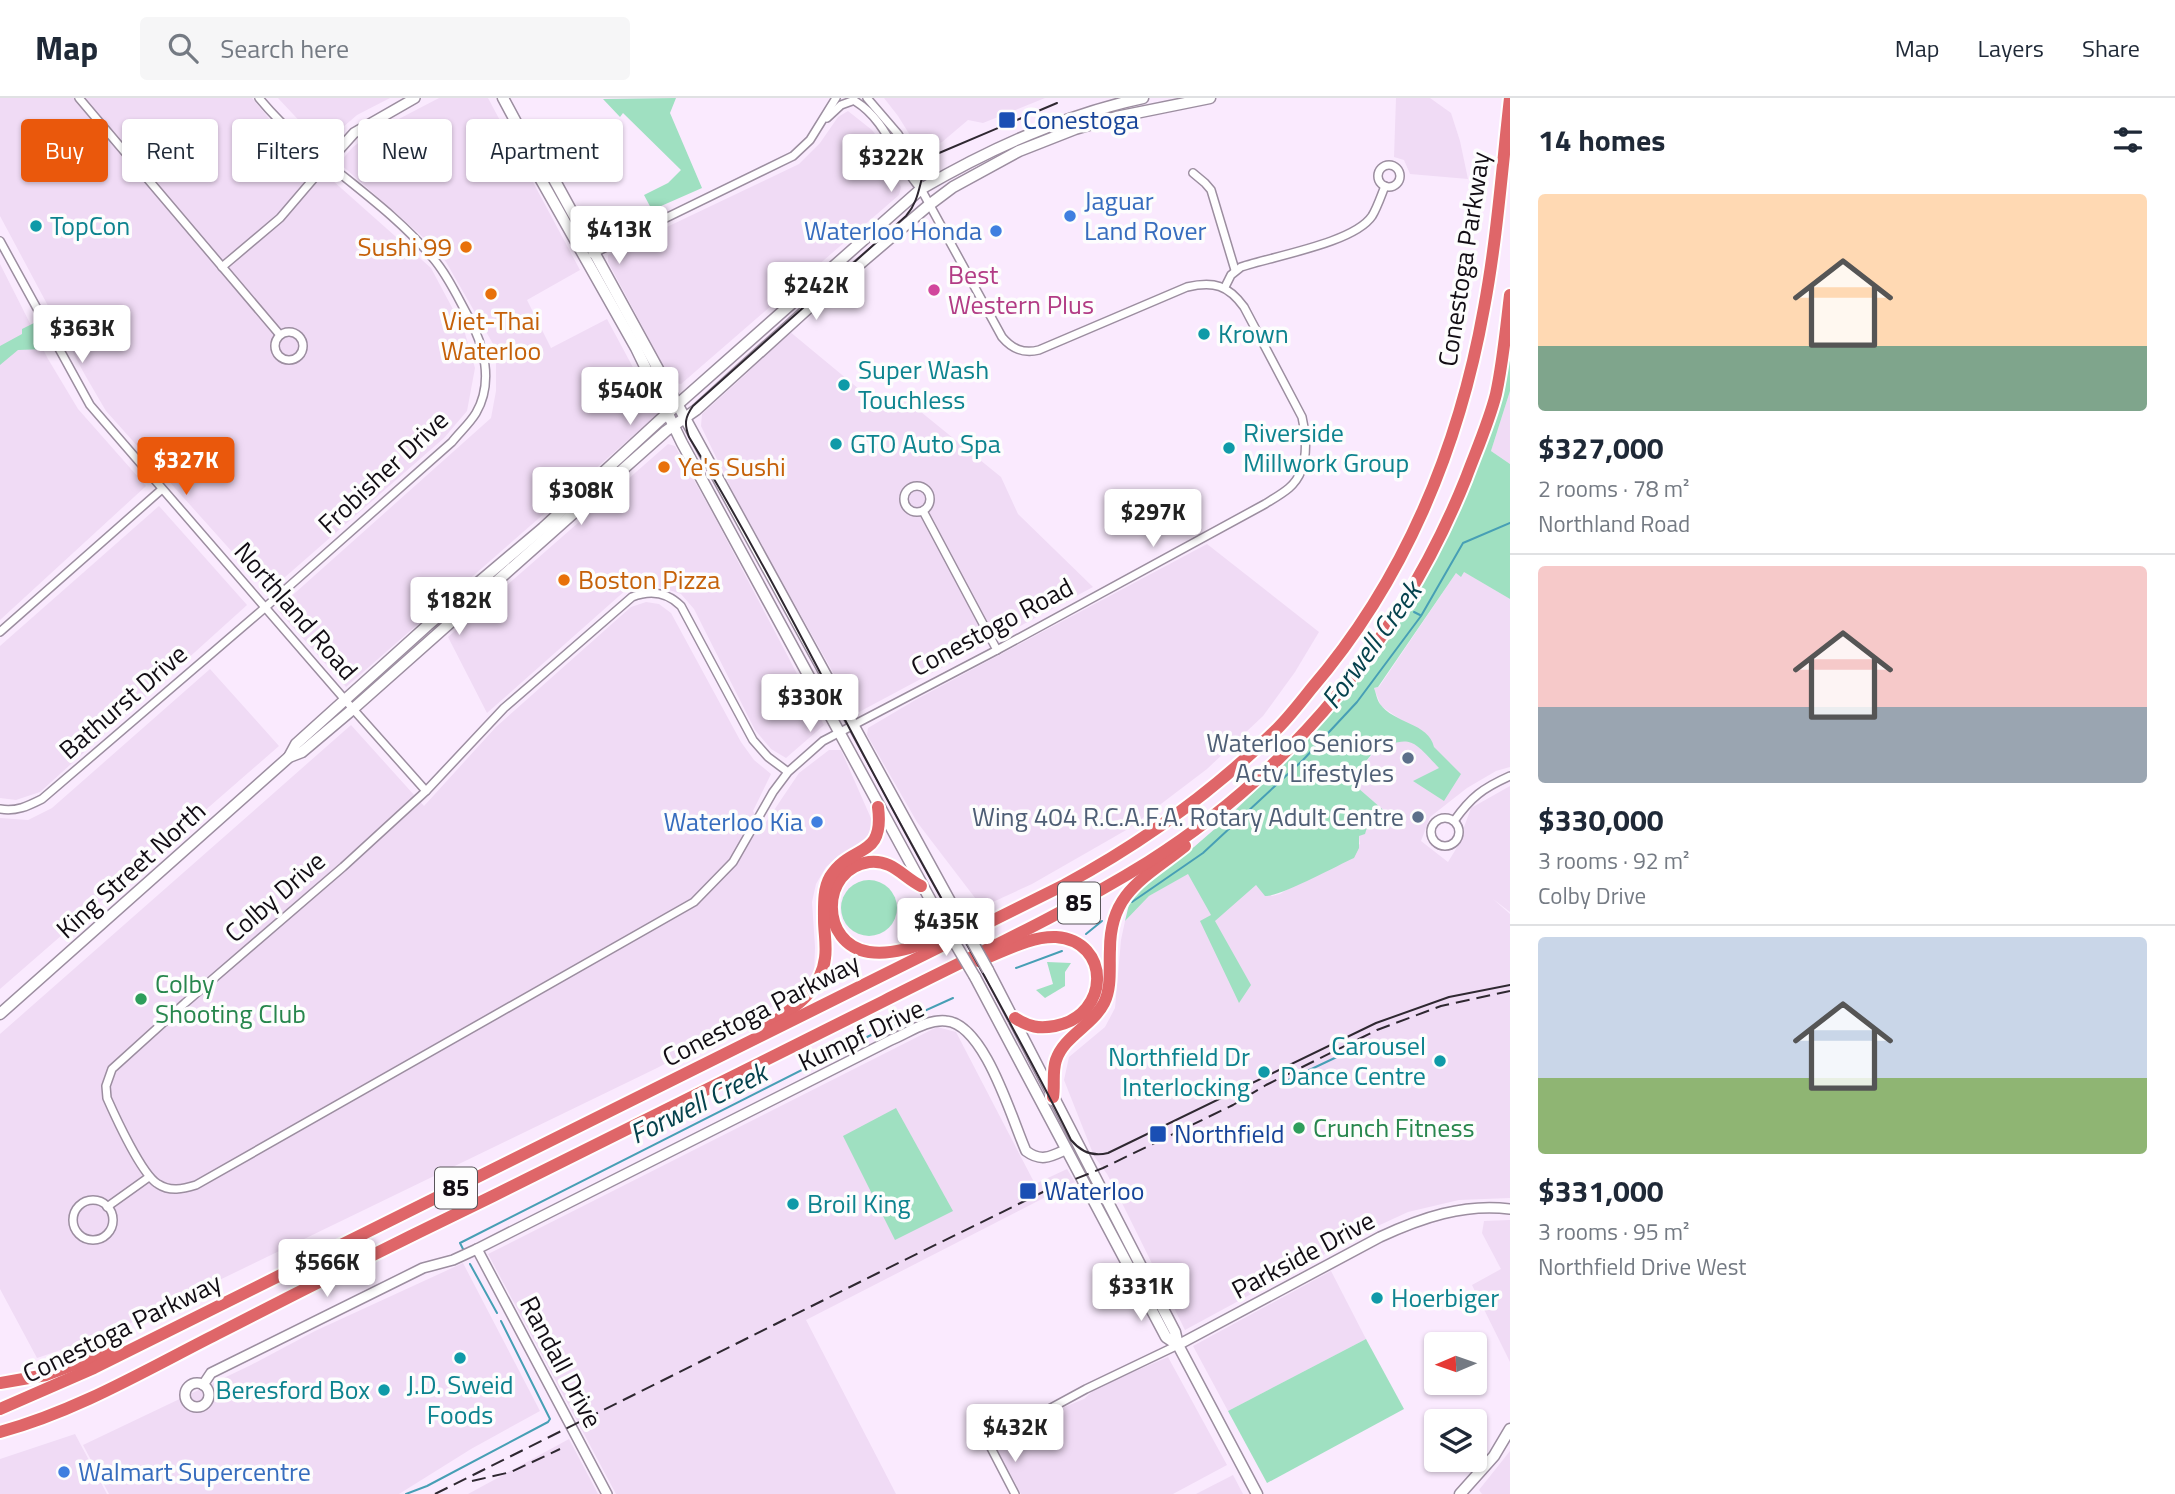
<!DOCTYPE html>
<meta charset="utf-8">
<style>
body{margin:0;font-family:"Titillium Web",sans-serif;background:#f6f6f7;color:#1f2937;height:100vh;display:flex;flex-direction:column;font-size:26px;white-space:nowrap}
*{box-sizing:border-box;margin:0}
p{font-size:23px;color:#747a83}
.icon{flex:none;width:38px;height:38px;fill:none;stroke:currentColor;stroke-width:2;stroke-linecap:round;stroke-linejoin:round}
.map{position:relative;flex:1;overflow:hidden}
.drawer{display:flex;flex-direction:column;background:#fff;width:665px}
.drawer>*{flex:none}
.top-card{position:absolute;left:21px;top:21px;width:665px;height:63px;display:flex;gap:14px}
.needle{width:46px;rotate:268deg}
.buttons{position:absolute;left:1424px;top:1234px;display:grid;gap:14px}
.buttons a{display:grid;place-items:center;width:63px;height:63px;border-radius:7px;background:#fff;box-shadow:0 2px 5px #0004;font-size:35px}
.price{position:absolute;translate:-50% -60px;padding:0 16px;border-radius:7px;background:#fff;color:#222;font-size:23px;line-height:46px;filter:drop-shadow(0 2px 4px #0008)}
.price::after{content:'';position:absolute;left:50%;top:42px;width:21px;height:16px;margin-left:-10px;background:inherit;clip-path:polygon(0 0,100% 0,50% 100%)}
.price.selected{background:#ea580c;color:#fff}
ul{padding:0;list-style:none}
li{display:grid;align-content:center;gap:14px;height:371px;padding:0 28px}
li+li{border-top:2px solid #e0e1e3}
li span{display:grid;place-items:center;height:217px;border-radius:7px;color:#555}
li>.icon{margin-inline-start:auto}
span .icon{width:126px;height:126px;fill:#fffc;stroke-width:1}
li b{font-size:30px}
h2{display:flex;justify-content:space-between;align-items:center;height:84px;padding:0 28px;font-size:30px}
.tag{padding:0 24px;border-radius:7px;background:#fff;box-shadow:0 2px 5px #0004;font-size:24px;line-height:63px}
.tag.selected{background:#ea580c;color:#fff}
header{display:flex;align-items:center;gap:42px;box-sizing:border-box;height:98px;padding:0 35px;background:#fff;border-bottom:2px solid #e0e1e3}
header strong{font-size:33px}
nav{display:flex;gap:38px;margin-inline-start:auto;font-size:24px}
.search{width:490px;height:63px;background:#f6f6f7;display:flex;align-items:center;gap:18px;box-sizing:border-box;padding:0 24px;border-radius:7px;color:#747a83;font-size:26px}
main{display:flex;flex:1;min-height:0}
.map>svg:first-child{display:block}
.built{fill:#f0dbf5}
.green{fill:#9fe0c1}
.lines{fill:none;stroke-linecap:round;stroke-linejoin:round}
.stream{stroke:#479fb5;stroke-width:2}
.minor-casing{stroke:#9c8ea0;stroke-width:10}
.tertiary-casing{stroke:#9c8ea0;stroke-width:12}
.secondary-casing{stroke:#9c8ea0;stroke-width:13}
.motorway-casing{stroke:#fff;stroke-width:16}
.minor{stroke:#fff;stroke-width:7}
.tertiary{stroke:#fff;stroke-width:9}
.secondary{stroke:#fff;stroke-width:10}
.motorway{stroke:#df6669;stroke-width:12}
.tram{stroke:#2f2831;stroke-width:2}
.rail{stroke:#2f2831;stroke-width:2;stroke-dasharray:14 7;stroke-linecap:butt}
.secondary-bridge-casing{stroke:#9c8ea0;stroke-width:13;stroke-linecap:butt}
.secondary-bridge{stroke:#fff;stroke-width:10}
.transit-dot{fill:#1a4fb4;stroke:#fdfdfd;stroke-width:2.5}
.shop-dot{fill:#3f7fe0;stroke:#fdfdfd;stroke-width:2.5}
.culture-dot{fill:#0f9aa8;stroke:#fdfdfd;stroke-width:2.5}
.food-dot{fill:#e8710a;stroke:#fdfdfd;stroke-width:2.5}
.hotel-dot{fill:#d1479c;stroke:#fdfdfd;stroke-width:2.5}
.service-dot{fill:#5c6f8a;stroke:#fdfdfd;stroke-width:2.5}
.leisure-dot{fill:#2e9e5b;stroke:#fdfdfd;stroke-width:2.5}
.labels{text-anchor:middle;stroke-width:7;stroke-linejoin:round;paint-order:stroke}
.shield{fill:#fdfdfd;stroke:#58555a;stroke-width:2}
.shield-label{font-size:24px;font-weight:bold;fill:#120d14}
.transit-label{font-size:26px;fill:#164399;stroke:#fdfdfd;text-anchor:start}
.shop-label{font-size:26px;fill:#366cbe;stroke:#fdfdfd;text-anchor:start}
.culture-label{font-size:26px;fill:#0d838f;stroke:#fdfdfd;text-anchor:start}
.food-label{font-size:26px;fill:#c56008;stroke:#fdfdfd;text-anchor:start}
.street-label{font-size:26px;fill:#120d14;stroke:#fdfdfd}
.hotel-label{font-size:26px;fill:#b23c85;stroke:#fdfdfd;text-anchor:start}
.service-label{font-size:26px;fill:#4e5e75;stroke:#fdfdfd;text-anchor:end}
.leisure-label{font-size:26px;fill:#27864d;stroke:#fdfdfd;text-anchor:start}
.water-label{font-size:28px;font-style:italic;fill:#05424d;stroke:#fdfdfd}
</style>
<header>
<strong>Map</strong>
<div class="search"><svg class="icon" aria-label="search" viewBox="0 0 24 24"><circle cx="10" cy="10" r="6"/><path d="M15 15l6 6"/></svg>Search here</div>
<nav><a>Map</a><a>Layers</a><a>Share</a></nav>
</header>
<main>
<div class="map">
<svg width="1510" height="1396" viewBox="0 0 1510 1396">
<rect width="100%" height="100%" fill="#faeafe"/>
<!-- built -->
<g class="built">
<polygon points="0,0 252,0 287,42 431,170 464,232 475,270 467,313 444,340 268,494 106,313 85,277 0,118"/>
<polygon points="278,0 390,0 357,17 322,47"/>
<polygon points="439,0 488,0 580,172 527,202 551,250 607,221 658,316 346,589 277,511 491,320 496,293 496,251 446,164 433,148 339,65 353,49 370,36"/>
<polygon points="884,0 1045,0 983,25 968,22 942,44 930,49 923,58 898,18"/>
<polygon points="1396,0 1430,0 1451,15 1460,43 1468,81 1410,76 1404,62 1394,59"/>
<polygon points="848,13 872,32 878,40 901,89 899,97 681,286 672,284 608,164 608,157 799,66 820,45 838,19"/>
<polygon points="0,166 48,261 78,311 146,388 0,522"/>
<polygon points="789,233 888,315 905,301 1001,379 1018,416 1093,489 859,614 853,610 740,409 701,328 702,316 745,277"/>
<polygon points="1510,293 1510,366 1491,353"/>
<polygon points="668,346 675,348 713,416 824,627 786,660 771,651 755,632 694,511 681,496 645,484 627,491 487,615 448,539"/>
<polygon points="159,408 247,507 40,694 16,702 0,700 0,548"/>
<polygon points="1207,446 1319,534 1295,574 1263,618 1207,671 1128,731 1032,786 982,809 917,724 867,637 868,630 917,601"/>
<polygon points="1463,473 1510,501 1510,669 1496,673 1467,690 1430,719 1421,743 1448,764 1456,751 1471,710 1510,688 1510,814 1493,801 1510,816 1510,1100 1459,1102 1408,1114 1369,1132 1185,1232 1123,1107 1107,1076 1094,1058 1064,982 1069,959 1105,929 1115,910 1121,842 1125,823 1149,798 1187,776 1256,787 1272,798 1280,796 1360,746 1359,738 1369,723 1388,717 1349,682 1372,657 1407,626 1381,608 1374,590 1379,589 1456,475"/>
<polygon points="646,504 659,506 671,515 741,644 754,662 771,676 753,713 762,730 799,675 829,652 841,652 877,734 836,760 826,769 816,786 812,804 815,849 814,879 805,891 657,970 108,1236 37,1260 0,1191 0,936 351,627 424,708 496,629 631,509"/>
<polygon points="210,571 279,648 0,891 0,720 28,722 52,710"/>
<polygon points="937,929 956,934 1035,1086 1067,1071 1075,1084 806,1222 896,1396 616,1396 488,1156"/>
<polygon points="1510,1122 1510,1264 1472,1187 1501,1171 1482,1135 1484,1123"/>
<polygon points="463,1165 540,1313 471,1351 399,1396 109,1396 83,1347 251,1267 315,1233"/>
<polygon points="1331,1173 1366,1241 1228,1313 1193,1248"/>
<polygon points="1168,1259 1227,1367 1173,1396 1021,1396 995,1347 1050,1315 1084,1301 1096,1290"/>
<polygon points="75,1336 107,1396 0,1396 0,1361"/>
<polygon points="569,1341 598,1396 468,1396"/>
<polygon points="1510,1353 1510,1396 1482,1396 1479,1392"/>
<polygon points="1233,1377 1243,1396 1196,1396"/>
</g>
<!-- green -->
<g class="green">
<polygon points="676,0 670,15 702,90 652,112 644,97 668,85 681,72 623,15 620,19 603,1"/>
<polygon points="34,225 37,226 49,247 45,251 18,252 0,267 0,248 22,236 22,231"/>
<path d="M1510 261V293L1491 353 1510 366V501L1464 474 1461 479 1456 475 1378 589 1374 590C1376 595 1377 602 1380 606 1393 625 1429 625 1434 649L1461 676 1444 703 1413 683 1439 670C1409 637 1411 639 1369 653L1371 657 1350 683 1389 717 1369 723 1365 736 1359 738V750L1354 760C1336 768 1280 799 1265 798L1256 787 1215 823 1251 887 1239 905 1200 823 1211 817 1188 776 1149 798 1125 823 1130 802 1143 786 1194 749 1225 722 1304 646 1397 527 1452 431 1483 348Z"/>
<circle cx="869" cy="810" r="28"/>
<polygon points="1047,864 1071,865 1065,874 1065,888 1045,900 1036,892 1053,886"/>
<polygon points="896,1010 953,1113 895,1142 843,1038"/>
<polygon points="1366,1241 1404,1311 1267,1385 1228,1313"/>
</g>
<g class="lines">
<!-- stream -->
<g class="stream">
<polyline points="1414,514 1420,517"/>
<polyline points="1132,804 1203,755 1303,662 1357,604 1421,518 1463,445 1510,425"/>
<polyline points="1086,836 1102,823"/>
<polyline points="1016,870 1062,853"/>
<polyline points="1284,984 1341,957"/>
<polyline points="463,1151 460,1145 869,938 953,900"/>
<polyline points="470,1166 497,1215"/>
<polyline points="406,1396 427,1388 548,1324 550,1321 501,1223"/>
</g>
<!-- minor casing -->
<g class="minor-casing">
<g id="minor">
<polyline points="79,0 280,237"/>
<polyline points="867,0 898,36 916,69 920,90"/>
<polyline points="827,20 841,7 852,3"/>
<circle cx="1389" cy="78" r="11"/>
<polyline points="1193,75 1205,85 1211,92 1235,172"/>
<polyline points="0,143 90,307 353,611 426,693"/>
<polyline points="592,156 793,58 810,42 836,0"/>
<polyline points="222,169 280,120 327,65"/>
<path d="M1225 189 1231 177 1241 169C1273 158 1354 145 1372 118 1377 110 1381 98 1385 88"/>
<circle cx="289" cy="248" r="14"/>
<circle cx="917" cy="401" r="13"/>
<polyline points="923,413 997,552"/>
<polyline points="0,534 161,392"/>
<path d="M788 674 768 659 753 642 681 508C667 494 650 492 632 499L504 610 426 693 343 769 185 905 112 971 106 988 107 1000C115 1018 142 1077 158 1086 170 1094 183 1091 196 1087L694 804 733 764 773 694 788 674 823 643 997 552 1265 406C1273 401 1282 396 1289 390 1309 373 1307 342 1302 319L1244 209C1228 187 1214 183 1187 189L1039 252C1023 256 1012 251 1002 239L921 91C895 63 889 24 855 3"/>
<path d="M0 711C16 714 28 708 42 701L260 514 452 344C460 334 470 325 476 315 494 284 484 247 468 218 457 198 447 176 432 159 382 99 309 61 259 0"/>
<circle cx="1445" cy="734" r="14"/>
<path d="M1454 723C1471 699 1483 690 1510 678"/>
<circle cx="93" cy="1122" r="20"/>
<polyline points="107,1109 149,1079"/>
<polyline points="1015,1396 990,1348 992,1342 1086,1291 1178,1247"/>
</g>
</g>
<!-- tertiary casing -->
<g class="tertiary-casing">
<g id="tertiary">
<polyline points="327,65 354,35 415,0"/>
<polyline points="477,1151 607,1396"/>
<path d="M1178 1247 1380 1139C1421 1120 1464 1105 1510 1111"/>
<circle cx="197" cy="1297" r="12"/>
<path d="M203 1287 211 1275 423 1170 453 1162 477 1151 891 942C908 935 927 921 946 923 985 926 1012 1022 1026 1053 1041 1064 1050 1059 1065 1052"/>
</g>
</g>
<!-- secondary casing -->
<g class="secondary-casing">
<g id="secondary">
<polyline points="503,0 538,65 540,80 636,250 682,345 943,825"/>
<polyline points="538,65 550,74 958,818"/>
<path d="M289 659 296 646 428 527 543 430 660 322 921 91C991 50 1064 17 1143 0"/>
<polyline points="988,872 1175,1234 1178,1247 1257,1396"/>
<polyline points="975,879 1166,1239 1178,1247"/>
<polyline points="0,916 289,659 302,654 353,611 666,333 696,312 814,205 929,107 953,89 1019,53 1075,31 1116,19 1210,0"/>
<polyline points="1460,1396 1494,1358 1510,1331"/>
</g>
</g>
<!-- motorway casing -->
<g class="motorway-casing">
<g id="motorway">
<path d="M921 788C904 780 892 761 869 764 819 771 820 847 869 854 898 858 926 844 952 835"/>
<path d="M979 863C1003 854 1030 838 1056 839 1111 843 1111 917 1055 928 1039 931 1029 929 1015 920"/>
<path d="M763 932C789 913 821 895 825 860 827 848 824 834 824 822 824 808 823 791 830 779 851 745 885 762 878 709"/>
<path d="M1053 999C1055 987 1052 974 1056 962 1064 938 1092 928 1104 905 1112 889 1109 869 1110 851 1110 794 1145 780 1185 748"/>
<polyline points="0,1285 46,1277 116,1251"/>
<path d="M0 1311 94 1270 1064 787C1142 745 1213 694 1277 631 1289 619 1300 605 1311 591 1404 483 1459 350 1484 210 1497 141 1502 70 1510 0"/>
<path d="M0 1334C77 1313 146 1272 217 1236 308 1189 400 1143 493 1098 624 1034 754 968 884 903 973 858 1064 816 1148 764 1292 673 1403 537 1466 380 1476 353 1489 324 1496 296 1503 264 1506 230 1510 197"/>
</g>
</g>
<!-- minor -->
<use href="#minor" class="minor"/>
<!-- tertiary -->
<use href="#tertiary" class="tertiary"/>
<!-- secondary -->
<use href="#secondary" class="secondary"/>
<!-- motorway -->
<use href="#motorway" class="motorway"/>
<!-- tram -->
<path class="tram" d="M1057 5 932 58C918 75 923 99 906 118L693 308C685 319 684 326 689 339 765 464 830 596 900 725 957 831 1018 934 1071 1042 1081 1054 1093 1059 1108 1055L1376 925 1449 899 1510 887"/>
<!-- rail -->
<g class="rail">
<polyline points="472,1383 511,1374 560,1351"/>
<polyline points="435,1396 878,1175 1045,1093 1103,1070 1233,1007 1266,987 1377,932 1441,908 1510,893"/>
</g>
<!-- secondary-bridge casing -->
<g class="secondary-bridge-casing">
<g id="secondary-bridge">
<polyline points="958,818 988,872"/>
<polyline points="943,825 975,879"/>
</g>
</g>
<!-- secondary-bridge -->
<use href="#secondary-bridge" class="secondary-bridge"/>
</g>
<!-- markers -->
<g class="transit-dot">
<rect x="998" y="13" width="18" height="18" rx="3.5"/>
<rect x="1149" y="1027" width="18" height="18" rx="3.5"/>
<rect x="1019" y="1084" width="18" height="18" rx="3.5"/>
</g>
<g class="shop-dot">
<circle cx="1070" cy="118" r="7"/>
<circle cx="996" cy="133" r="7"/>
<circle cx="817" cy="724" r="7"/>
<circle cx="64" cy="1374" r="7"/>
</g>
<g class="culture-dot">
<circle cx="36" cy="128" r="7"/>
<circle cx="1204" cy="236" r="7"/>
<circle cx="844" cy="287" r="7"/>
<circle cx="836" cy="346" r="7"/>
<circle cx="1229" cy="350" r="7"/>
<circle cx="1440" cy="963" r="7"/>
<circle cx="1264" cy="974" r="7"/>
<circle cx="793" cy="1106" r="7"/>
<circle cx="1377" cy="1200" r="7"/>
<circle cx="460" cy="1260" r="7"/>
<circle cx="384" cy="1292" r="7"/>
</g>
<g class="food-dot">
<circle cx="466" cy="149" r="7"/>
<circle cx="491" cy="196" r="7"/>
<circle cx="664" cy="369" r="7"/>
<circle cx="564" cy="482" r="7"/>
</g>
<circle class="hotel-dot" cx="934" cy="192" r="7"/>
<g class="service-dot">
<circle cx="1408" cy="660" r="7"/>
<circle cx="1418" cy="719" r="7"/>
</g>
<g class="leisure-dot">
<circle cx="141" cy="901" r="7"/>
<circle cx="1299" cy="1030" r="7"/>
</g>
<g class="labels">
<!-- shield labels -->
<g class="shield">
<rect x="1058" y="784.5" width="42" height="41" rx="5"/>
<rect x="435" y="1069.5" width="42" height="41" rx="5"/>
</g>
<g class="shield-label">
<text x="1079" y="813">85</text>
<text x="456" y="1098">85</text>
</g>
<!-- transit labels -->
<g class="transit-label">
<text x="1023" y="31">Conestoga</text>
<text x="1174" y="1045">Northfield</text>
<text x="1044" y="1102">Waterloo</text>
</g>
<!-- shop labels -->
<g class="shop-label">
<text x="1084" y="112">Jaguar<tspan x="1084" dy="30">Land Rover</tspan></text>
<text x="982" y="142" text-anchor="end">Waterloo Honda</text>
<text x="803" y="733" text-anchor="end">Waterloo Kia</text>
<text x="78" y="1383">Walmart Supercentre</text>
</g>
<!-- culture labels -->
<g class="culture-label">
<text x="50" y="137">TopCon</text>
<text x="1218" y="245">Krown</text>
<text x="858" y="281">Super Wash<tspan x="858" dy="30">Touchless</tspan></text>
<text x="1243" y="344">Riverside<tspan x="1243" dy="30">Millwork Group</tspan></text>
<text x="850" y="355">GTO Auto Spa</text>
<text x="1426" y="957" text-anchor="end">Carousel<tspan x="1426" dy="30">Dance Centre</tspan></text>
<text x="1250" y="968" text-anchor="end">Northfield Dr<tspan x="1250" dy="30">Interlocking</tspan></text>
<text x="807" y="1115">Broil King</text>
<text x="1391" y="1209">Hoerbiger</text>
<text x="460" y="1296" text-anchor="middle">J.D. Sweid<tspan x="460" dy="30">Foods</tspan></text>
<text x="370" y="1301" text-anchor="end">Beresford Box</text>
</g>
<!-- food labels -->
<g class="food-label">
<text x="452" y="158" text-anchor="end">Sushi 99</text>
<text x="491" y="232" text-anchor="middle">Viet-Thai<tspan x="491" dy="30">Waterloo</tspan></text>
<text x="678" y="378">Ye's Sushi</text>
<text x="578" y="491">Boston Pizza</text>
</g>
<!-- street labels -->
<g class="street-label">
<text transform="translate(1464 161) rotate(-81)" y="9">Conestoga Parkway</text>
<text transform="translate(383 374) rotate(-43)" y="9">Frobisher Drive</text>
<text transform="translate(296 513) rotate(49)" y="9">Northland Road</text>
<text transform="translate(992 529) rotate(-28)" y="9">Conestogo Road</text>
<text transform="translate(123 604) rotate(-41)" y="9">Bathurst Drive</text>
<text transform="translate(131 772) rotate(-42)" y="9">King Street North</text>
<text transform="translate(275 799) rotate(-41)" y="9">Colby Drive</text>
<text transform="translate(761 912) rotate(-27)" y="9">Conestoga Parkway</text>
<text transform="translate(861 937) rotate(-25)" y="9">Kumpf Drive</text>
<text transform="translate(1303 1157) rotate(-28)" y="9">Parkside Drive</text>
<text transform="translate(122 1230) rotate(-26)" y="9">Conestoga Parkway</text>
<text transform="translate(561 1264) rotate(62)" y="9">Randall Drive</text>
</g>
<!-- hotel labels -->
<g class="hotel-label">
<text x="948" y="186">Best<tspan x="948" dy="30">Western Plus</tspan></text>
</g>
<!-- service labels -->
<g class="service-label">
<text x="1394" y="654">Waterloo Seniors<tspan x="1394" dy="30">Actv Lifestyles</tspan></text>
<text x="1404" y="728">Wing 404 R.C.A.F.A. Rotary Adult Centre</text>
</g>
<!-- leisure labels -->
<g class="leisure-label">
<text x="155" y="895">Colby<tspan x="155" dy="30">Shooting Club</tspan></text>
<text x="1313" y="1039">Crunch Fitness</text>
</g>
<!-- water labels -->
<g class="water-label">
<text transform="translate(1371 547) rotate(-54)" y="10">Forwell Creek</text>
<text transform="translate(698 1005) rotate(-26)" y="10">Forwell Creek</text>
</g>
</g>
</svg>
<div class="buttons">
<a><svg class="needle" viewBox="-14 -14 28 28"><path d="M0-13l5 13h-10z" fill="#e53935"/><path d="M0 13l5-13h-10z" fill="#747a83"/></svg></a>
<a><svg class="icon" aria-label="layers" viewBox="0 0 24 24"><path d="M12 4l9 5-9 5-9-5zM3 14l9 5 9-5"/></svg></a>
</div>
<b class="price" style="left:891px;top:96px">$322K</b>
<b class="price" style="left:619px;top:168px">$413K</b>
<b class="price" style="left:816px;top:224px">$242K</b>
<b class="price" style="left:82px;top:267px">$363K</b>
<b class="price" style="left:630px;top:329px">$540K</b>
<b class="price selected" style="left:186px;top:399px">$327K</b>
<b class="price" style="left:581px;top:429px">$308K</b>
<b class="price" style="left:1153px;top:451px">$297K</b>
<b class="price" style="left:459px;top:539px">$182K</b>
<b class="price" style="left:810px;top:636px">$330K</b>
<b class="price" style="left:946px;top:860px">$435K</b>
<b class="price" style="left:327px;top:1201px">$566K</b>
<b class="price" style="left:1141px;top:1225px">$331K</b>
<b class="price" style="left:1015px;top:1366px">$432K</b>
<div class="top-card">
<a class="tag selected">Buy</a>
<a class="tag">Rent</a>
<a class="tag">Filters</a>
<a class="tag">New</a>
<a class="tag">Apartment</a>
</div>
</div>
<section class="drawer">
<h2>14 homes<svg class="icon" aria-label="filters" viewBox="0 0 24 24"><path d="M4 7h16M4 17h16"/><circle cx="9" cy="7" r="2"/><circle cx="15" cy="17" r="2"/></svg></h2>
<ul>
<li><span style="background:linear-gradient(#ffd9b3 70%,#7fa58c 0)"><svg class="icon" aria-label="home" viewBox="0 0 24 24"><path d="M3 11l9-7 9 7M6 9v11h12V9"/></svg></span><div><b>$327,000</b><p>2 rooms · 78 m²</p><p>Northland Road</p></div></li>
<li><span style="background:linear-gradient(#f6c9c9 65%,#9aa5b1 0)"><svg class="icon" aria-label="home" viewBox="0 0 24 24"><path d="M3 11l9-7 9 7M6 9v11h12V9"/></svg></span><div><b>$330,000</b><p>3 rooms · 92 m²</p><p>Colby Drive</p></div></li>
<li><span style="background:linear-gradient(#c9d6e8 65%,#8fb573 0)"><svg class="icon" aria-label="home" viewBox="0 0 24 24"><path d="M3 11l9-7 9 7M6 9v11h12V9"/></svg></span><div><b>$331,000</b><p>3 rooms · 95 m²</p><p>Northfield Drive West</p></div></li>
</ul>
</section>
</main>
